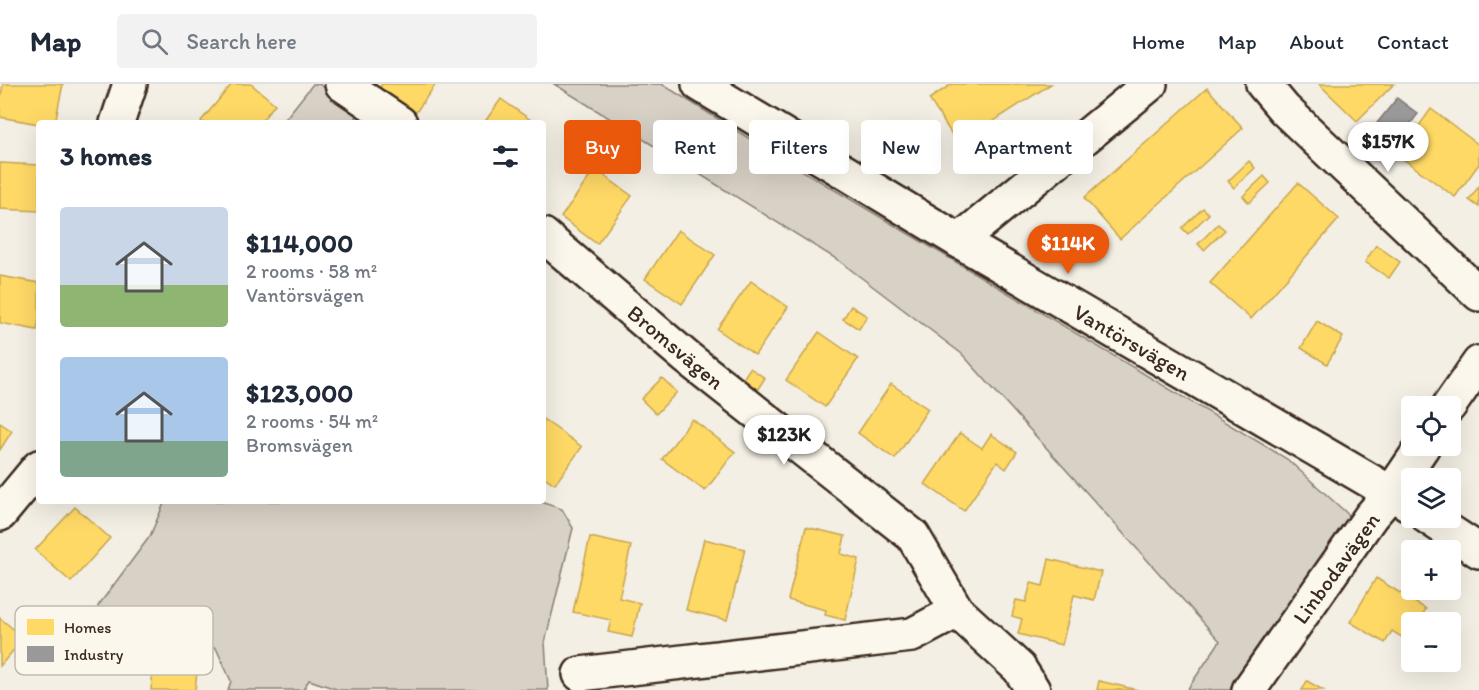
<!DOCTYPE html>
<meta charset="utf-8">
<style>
body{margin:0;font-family:Itim,sans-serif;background:#f2f2f3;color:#1f2937;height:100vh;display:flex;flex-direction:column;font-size:22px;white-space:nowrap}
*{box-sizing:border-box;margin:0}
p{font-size:20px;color:#747a83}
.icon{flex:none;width:33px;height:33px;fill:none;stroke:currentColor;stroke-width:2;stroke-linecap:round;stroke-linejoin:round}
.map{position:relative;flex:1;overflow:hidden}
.sheet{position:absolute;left:36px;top:36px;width:510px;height:384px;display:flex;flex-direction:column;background:#fff;border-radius:6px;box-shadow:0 6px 24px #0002}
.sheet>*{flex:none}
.banner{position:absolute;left:564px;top:36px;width:570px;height:54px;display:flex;gap:12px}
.tools{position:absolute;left:1401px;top:312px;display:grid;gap:12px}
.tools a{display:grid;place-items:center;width:60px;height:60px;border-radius:6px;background:#fff;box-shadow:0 6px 24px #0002;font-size:30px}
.price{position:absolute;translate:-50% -51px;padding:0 14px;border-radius:21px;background:#fff;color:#222;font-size:20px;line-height:39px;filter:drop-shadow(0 2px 3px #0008)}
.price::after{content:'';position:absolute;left:50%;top:36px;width:18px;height:14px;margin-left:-9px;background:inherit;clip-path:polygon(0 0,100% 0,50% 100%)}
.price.selected{background:#ea580c;color:#fff}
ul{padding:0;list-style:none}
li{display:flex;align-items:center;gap:18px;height:150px;padding:0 24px}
li span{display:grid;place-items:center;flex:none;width:168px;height:120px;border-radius:6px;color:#555}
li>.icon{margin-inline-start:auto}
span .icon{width:72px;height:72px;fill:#fffc;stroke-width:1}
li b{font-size:26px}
h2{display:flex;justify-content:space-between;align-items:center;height:72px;padding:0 24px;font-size:26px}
.tag{padding:0 21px;border-radius:6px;background:#fff;box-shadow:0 6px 24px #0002;font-size:21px;line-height:54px}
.tag.selected{background:#ea580c;color:#fff}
header{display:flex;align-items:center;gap:36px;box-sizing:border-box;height:84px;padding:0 30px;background:#fff;border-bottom:2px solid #e0e1e3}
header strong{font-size:28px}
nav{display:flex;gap:33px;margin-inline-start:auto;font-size:21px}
.search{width:420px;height:54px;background:#f2f2f3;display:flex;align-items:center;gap:15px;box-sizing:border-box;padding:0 21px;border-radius:6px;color:#747a83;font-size:22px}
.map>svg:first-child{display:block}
.green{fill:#d8d1c6;stroke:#8a7e72;stroke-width:1.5}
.homes{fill:#ffd966;stroke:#c4a450;stroke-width:1.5}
.industry{fill:#999;stroke:#7d7874;stroke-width:1.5}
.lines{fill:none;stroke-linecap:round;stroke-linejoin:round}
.minor-casing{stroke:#3b2a1e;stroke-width:38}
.tertiary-casing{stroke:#3b2a1e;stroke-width:38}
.minor{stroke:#fbf7ec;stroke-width:33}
.tertiary{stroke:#fbf7ec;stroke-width:33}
.labels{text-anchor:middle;stroke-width:6;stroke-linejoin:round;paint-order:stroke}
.street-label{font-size:22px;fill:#3b2a1e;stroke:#fbf7ec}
.key{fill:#fbf7ec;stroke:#c1baae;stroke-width:1.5}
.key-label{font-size:16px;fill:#3b2a1e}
</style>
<header>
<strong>Map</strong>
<div class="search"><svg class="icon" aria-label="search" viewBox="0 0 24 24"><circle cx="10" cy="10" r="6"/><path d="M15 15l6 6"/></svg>Search here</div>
<nav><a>Home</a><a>Map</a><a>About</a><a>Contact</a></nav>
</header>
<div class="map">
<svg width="1479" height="606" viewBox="0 0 1479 606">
<rect width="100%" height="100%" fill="#f3efe4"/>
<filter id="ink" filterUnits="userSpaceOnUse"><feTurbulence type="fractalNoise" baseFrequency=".0167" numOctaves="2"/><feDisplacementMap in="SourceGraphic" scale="12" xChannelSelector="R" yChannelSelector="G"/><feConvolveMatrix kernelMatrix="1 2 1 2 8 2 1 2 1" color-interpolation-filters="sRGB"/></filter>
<g filter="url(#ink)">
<!-- green -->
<g class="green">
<polygon points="313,0 319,0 360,27 353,39 282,39"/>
<polygon points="554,0 662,0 766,65 1287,375 1350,432 1235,606 1187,606 1220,557 962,270 838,176"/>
<polygon points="165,417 538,417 562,425 573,444 545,558 548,606 339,606 309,596 303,606 228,606 231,597 216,564 149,562 90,570 98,522 150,452"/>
</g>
<!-- homes -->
<g class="homes">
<polygon points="3,0 63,0 55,39 39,39 39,40 0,33 0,17"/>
<polygon points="232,0 251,0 275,20 260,39 203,39 201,37"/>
<polygon points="382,0 436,0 414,31 378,6"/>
<polygon points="952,0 1051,0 958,60 929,15"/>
<polygon points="1319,0 1394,0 1357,37"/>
<polygon points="1207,4 1243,44 1120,155 1084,114"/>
<polygon points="501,15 535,39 484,39"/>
<polygon points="1431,25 1479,61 1479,80 1455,113 1398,71"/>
<polygon points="1249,77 1255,84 1234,104 1228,97"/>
<polygon points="0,79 39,81 39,127 0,125"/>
<polygon points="595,85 632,112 597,160 561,133"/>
<polygon points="1264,92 1270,99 1249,119 1243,112"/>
<polygon points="1298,99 1339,135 1251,235 1210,199"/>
<polygon points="1479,102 1479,123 1469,116"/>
<polygon points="1203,124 1209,130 1188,150 1182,144"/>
<polygon points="1218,140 1225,146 1204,166 1198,160"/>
<polygon points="678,146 715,171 682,220 645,195"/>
<polygon points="1376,161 1400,178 1389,194 1365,178"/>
<polygon points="0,192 39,199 39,235 37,246 0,239"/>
<polygon points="751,197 788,223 755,271 717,245"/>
<polygon points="851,222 867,232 859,245 843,235"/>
<polygon points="1317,237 1343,253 1327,280 1301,264"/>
<polygon points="819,248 858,275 825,323 786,296"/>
<polygon points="750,284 765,294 752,314 737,304"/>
<polygon points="662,294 677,308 656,330 641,315"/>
<polygon points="891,300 928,325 895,375 858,349"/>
<polygon points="543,335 582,363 555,400 543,392"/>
<polygon points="692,335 735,368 705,407 662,375"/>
<polygon points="0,339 12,347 0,366"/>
<polygon points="960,349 982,364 991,350 1017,368 1006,385 997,378 964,427 925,400"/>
<polygon points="75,423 110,454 71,498 35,466"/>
<polygon points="806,443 845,452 841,470 859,475 845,536 825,531 826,526 788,516"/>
<polygon points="590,453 631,462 619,514 640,519 632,553 608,548 611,536 573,528"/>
<polygon points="704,455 745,465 727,536 686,526"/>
<polygon points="1049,475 1101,488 1094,516 1074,511 1062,561 1018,550 1022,535 1012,532 1016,516 1026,518 1031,499 1043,502"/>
<polygon points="1376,494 1426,525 1418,538 1412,538 1412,550 1408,557 1392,547 1385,559 1350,538"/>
<polygon points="0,534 24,554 0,582"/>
<polygon points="154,575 198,579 195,606 151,606"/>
<polygon points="1099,597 1138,606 1097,606"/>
<polygon points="1307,597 1323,606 1302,606"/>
</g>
<!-- industry -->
<polygon class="industry" points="1397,14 1418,30 1395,60 1374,43"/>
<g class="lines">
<!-- minor casing -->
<g class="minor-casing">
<g id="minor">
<polyline points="342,0 400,39"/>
<polyline points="1263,0 1284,25 1479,210"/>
<polyline points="117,39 130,0"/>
<polyline points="543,151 686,273 913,452 957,527 1019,584 1033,606"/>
<polyline points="959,157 1150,0"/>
<polyline points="1449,322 1479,279"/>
<polyline points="0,430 39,383"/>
<polyline points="580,590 912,551 957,527"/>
<polyline points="1249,606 1371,432 1391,409 1423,362"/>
</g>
</g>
<!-- tertiary casing -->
<g class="tertiary-casing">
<g id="tertiary">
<polyline points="699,0 959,157 1391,409 1412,422"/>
<polyline points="1429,434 1479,467"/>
</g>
</g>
<!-- minor -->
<use href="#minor" class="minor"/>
<!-- tertiary -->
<use href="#tertiary" class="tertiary"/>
</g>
</g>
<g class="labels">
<!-- street labels -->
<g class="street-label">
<text transform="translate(1132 258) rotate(30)" y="8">Vantörsvägen</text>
<text transform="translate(676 263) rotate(40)" y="8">Bromsvägen</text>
<text transform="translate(1336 484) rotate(-54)" y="8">Linbodavägen</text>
</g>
</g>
<!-- legend -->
<rect x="15" y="522" width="198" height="69" rx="9" class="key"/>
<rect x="27" y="535" width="27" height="16" fill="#ffd966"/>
<rect x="27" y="562" width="27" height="16" fill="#999"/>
<g class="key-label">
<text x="64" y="549">Homes</text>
<text x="64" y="576">Industry</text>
</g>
</svg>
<div class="tools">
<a><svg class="icon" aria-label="locate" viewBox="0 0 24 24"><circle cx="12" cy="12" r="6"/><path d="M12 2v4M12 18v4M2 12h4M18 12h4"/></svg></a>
<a><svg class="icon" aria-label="layers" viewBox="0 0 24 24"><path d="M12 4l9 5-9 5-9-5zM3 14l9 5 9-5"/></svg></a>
<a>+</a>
<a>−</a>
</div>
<b class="price" style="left:1388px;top:89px">$157K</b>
<b class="price selected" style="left:1068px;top:191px">$114K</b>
<b class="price" style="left:784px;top:382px">$123K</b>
<div class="banner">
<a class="tag selected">Buy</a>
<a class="tag">Rent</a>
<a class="tag">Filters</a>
<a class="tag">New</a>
<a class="tag">Apartment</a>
</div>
<section class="sheet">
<h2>3 homes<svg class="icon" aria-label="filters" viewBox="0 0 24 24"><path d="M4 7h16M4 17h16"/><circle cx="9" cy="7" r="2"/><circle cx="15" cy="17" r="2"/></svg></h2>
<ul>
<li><span style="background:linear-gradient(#c9d6e8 65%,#8fb573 0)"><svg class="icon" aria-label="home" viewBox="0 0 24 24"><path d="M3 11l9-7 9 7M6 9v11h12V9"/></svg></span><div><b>$114,000</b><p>2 rooms · 58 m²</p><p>Vantörsvägen</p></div></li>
<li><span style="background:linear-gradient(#a9c7e8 70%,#7fa58c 0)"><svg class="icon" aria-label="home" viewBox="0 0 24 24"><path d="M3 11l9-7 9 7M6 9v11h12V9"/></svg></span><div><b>$123,000</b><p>2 rooms · 54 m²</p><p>Bromsvägen</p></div></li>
</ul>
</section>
</div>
